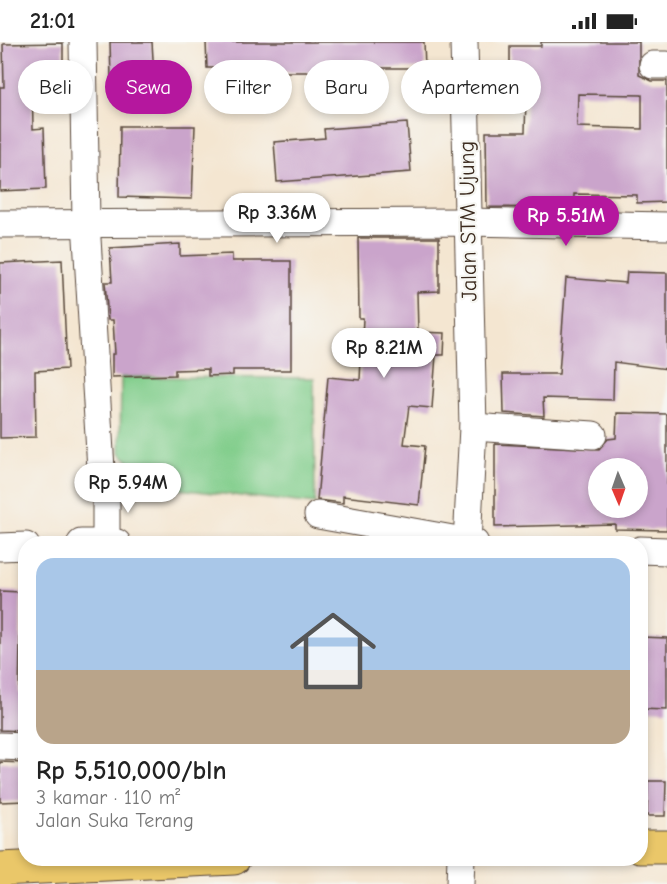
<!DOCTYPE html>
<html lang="id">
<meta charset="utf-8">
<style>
body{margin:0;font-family:"Comic Neue",sans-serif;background:#f6f6f6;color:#222;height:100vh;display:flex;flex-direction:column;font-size:22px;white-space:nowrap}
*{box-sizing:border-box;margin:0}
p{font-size:20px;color:#767676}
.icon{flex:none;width:33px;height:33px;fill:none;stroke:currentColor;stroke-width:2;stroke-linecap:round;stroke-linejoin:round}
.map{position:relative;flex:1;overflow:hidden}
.panel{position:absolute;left:18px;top:494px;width:630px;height:330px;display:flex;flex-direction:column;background:#fff;border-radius:24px;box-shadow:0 3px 9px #0003}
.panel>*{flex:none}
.hud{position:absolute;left:18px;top:18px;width:632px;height:54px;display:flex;gap:12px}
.needle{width:39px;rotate:178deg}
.fabs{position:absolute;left:588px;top:416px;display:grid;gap:12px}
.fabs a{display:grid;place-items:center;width:60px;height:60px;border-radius:50%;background:#fff;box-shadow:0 3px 9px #0003;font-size:30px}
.price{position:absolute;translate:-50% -51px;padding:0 14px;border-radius:21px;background:#fff;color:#222;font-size:20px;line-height:39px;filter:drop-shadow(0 2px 3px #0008)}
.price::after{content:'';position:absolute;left:50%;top:36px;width:18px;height:14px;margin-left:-9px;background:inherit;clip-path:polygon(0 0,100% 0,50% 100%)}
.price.active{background:#b5179e;color:#fff}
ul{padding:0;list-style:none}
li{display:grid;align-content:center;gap:12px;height:318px;padding:0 18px}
li span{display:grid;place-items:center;height:186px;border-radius:18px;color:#555}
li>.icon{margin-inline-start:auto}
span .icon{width:108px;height:108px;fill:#fffc;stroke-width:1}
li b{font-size:26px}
.pill{padding:0 21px;border-radius:27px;background:#fff;box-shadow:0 3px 9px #0003;font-size:21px;line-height:54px}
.pill.active{background:#b5179e;color:#fff}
.status{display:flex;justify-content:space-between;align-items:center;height:42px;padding:0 30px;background:#fff;direction:ltr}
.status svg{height:16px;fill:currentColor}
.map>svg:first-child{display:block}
.green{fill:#82ce8c;stroke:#5e7c55;stroke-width:1.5}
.building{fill:#caa4cb;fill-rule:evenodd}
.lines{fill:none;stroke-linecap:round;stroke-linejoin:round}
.minor-casing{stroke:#574639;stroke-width:29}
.highway-casing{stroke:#574639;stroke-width:35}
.minor{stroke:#fff;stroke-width:27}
.highway{stroke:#eac769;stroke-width:33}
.labels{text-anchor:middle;stroke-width:4.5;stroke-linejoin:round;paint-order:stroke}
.street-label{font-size:22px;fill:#3b2a1e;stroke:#f6f6f2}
</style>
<div class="status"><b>21:01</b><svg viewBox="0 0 49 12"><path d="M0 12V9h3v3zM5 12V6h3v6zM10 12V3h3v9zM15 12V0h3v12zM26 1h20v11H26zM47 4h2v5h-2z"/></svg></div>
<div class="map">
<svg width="667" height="842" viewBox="0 0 667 842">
<rect width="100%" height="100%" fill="#f6f6f2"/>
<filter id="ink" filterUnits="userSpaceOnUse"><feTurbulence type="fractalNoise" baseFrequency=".0167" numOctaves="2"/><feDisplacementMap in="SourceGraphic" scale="12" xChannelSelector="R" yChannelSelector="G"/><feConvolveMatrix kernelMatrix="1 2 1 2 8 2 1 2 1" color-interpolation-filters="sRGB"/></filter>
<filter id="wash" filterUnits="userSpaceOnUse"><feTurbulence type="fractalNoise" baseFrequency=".008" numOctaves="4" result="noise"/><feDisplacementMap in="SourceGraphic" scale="24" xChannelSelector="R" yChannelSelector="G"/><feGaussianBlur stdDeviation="1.35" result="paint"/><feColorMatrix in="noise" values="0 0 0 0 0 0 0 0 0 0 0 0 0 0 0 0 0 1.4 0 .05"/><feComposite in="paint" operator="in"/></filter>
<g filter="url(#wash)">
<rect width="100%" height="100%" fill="#f4e6d1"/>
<!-- green -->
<polygon class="green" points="121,335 314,336 315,462 160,445 120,411"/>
<g id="blocks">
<!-- building -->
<g class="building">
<polygon points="110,0 152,0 154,34 111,36"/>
<polygon points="206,0 424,0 425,26 348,26 348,30 242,30 242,26 207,26"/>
<path d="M541 0H639V33L652 39H667V160L637 161V153L574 152V166L487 165 486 90H525L526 56 510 55V4H541ZM578 52 642 53V87L577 85Z"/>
<polygon points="63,1 63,34 32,35 33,87 44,86 46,147 0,149 0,45 4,45 3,2"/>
<polygon points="407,81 411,130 277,140 274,100 325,96 324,87"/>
<polygon points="120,84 195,84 192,157 119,155"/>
<polygon points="358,196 439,196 439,249 417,250 418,290 445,291 444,313 436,313 432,366 409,364 404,402 425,404 419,463 343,454 343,461 317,458 328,335 360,338 363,276 359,276"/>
<polygon points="180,202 180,214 232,212 232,219 291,219 291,328 233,328 233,333 208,334 208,327 175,328 175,333 112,335 112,312 115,312 113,278 108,278 105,240 112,240 110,206"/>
<polygon points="62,218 67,327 35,329 36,395 0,396 0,221"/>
<polygon points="627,230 667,231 667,327 614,320 613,358 543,356 544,374 504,371 503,332 559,332 566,236 626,241"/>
<path d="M617 371 667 372V488L615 487V482L495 485V402L599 407 608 397 616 396ZM598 426H638V465H598Z"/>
<polygon points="0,549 21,550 19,651 26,651 26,689 0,688"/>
<polygon points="640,595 667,596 667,668 640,667"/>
<polygon points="0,720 26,721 26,759 0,760"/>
<polygon points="648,739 666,739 665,774 647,774"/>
</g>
</g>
</g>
<g filter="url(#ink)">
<use href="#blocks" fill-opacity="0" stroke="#574639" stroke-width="1.5"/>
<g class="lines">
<!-- minor casing -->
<g class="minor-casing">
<g id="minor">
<polyline points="83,0 86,180 101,427 106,444 106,501"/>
<polyline points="464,0 473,385 467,501"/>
<polyline points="653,23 667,23"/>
<polyline points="0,182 467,180 667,184"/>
<polyline points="473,385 593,393"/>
<polyline points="318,473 475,501"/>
<polyline points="81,501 117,501"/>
<polyline points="0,505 26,504"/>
<polyline points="640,508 667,509"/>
<polyline points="0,704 26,705"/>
<polyline points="460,842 461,816"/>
</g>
</g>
<!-- highway casing -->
<g class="highway-casing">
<g id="highway">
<polyline points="640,805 667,805"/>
<polyline points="0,827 234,816"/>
</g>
</g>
<!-- minor -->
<use href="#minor" class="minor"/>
<!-- highway -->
<use href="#highway" class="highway"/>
</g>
</g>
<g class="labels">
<!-- street labels -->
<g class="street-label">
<text transform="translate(467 179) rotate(-91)" y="8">Jalan STM Ujung</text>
</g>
</g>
</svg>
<div class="fabs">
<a><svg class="needle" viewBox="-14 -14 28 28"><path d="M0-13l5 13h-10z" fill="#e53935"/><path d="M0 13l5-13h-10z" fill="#767676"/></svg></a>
</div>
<b class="price" style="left:277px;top:202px">Rp 3.36M</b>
<b class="price active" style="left:566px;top:205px">Rp 5.51M</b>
<b class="price" style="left:384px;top:337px">Rp 8.21M</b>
<b class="price" style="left:128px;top:472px">Rp 5.94M</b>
<div class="hud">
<a class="pill">Beli</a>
<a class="pill active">Sewa</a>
<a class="pill">Filter</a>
<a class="pill">Baru</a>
<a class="pill">Apartemen</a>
</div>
<section class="panel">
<ul>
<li><span style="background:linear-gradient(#a9c7e8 60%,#b9a48a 0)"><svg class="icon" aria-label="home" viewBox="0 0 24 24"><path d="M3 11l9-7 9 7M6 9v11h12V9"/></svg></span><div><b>Rp 5,510,000/bln</b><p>3 kamar · 110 m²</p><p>Jalan Suka Terang</p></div></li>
</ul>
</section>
</div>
